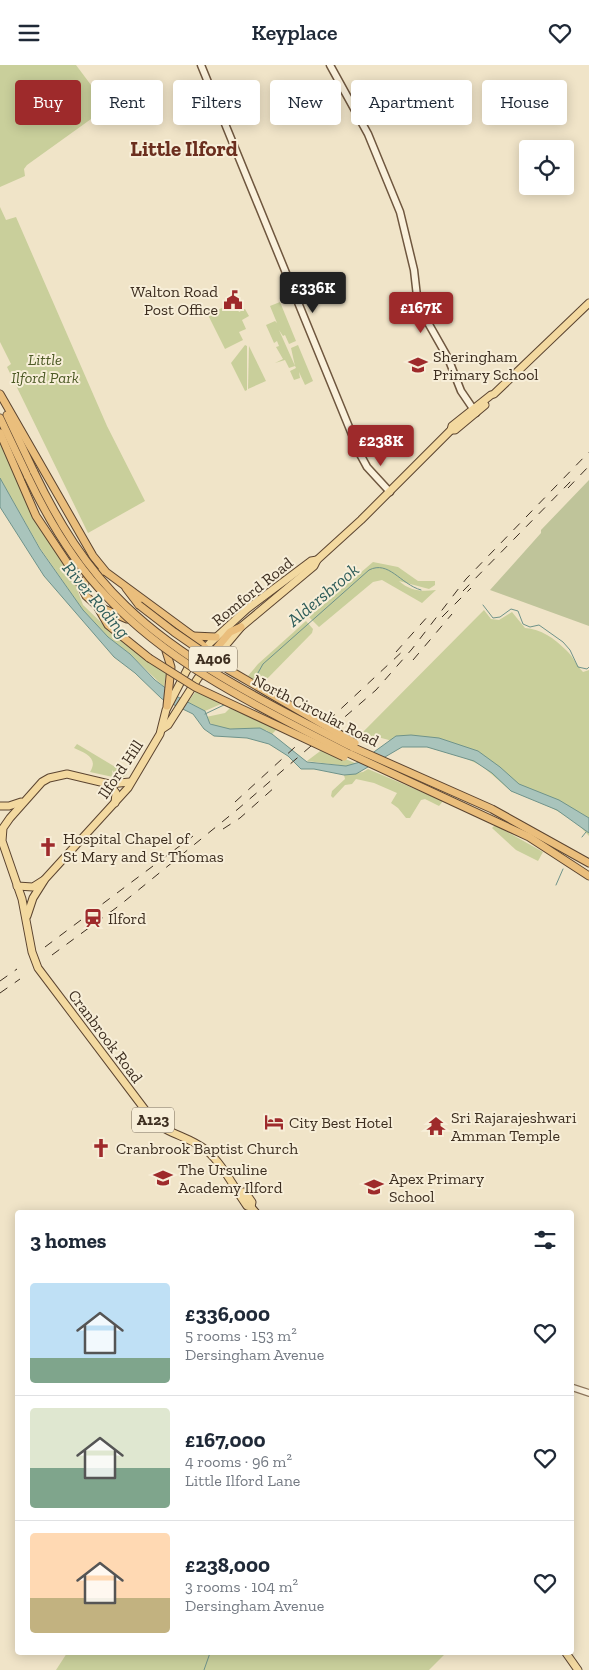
<!DOCTYPE html>
<meta charset="utf-8">
<style>
body{margin:0;font-family:"Zilla Slab",serif;background:#f6f6f7;color:#1f2937;height:100vh;display:flex;flex-direction:column;font-size:19px;white-space:nowrap}
*{box-sizing:border-box;margin:0}
p{font-size:16px;color:#747a83}
.icon{flex:none;width:28px;height:28px;fill:none;stroke:currentColor;stroke-width:2;stroke-linecap:round;stroke-linejoin:round}
.map{position:relative;flex:1;overflow:hidden}
.details{position:absolute;left:15px;top:1145px;width:559px;height:445px;display:flex;flex-direction:column;background:#fff;border-radius:5px;box-shadow:0 2px 12px #0003}
.details>*{flex:none}
.guide{position:absolute;left:15px;top:15px;width:560px;height:45px;display:flex;gap:10px}
.tools{position:absolute;left:519px;top:75px;display:grid;gap:10px}
.tools a{display:grid;place-items:center;width:55px;height:55px;border-radius:5px;background:#fff;box-shadow:0 2px 12px #0003;font-size:25px}
.price{position:absolute;translate:-50% -42px;padding:0 11px;border-radius:5px;background:#9e2a2b;color:#fff;font-size:16px;line-height:32px;filter:drop-shadow(0 1px 2px #0008)}
.price::after{content:'';position:absolute;left:50%;top:30px;width:15px;height:11px;margin-left:-8px;background:inherit;clip-path:polygon(0 0,100% 0,50% 100%)}
.price.current{background:#222;color:#fff}
ul{padding:0;list-style:none}
li{display:flex;align-items:center;gap:15px;height:125px;padding:0 15px}
li+li{border-top:1px solid #e0e1e3}
li span{display:grid;place-items:center;flex:none;width:140px;height:100px;border-radius:5px;color:#555}
li>.icon{margin-inline-start:auto}
span .icon{width:60px;height:60px;fill:#fffc;stroke-width:1}
li b{font-size:21px}
h2{display:flex;justify-content:space-between;align-items:center;height:60px;padding:0 15px;font-size:21px}
.tag{padding:0 18px;border-radius:5px;background:#fff;box-shadow:0 2px 12px #0003;font-size:18px;line-height:45px}
.tag.current{background:#9e2a2b;color:#fff}
header{display:flex;justify-content:space-between;align-items:center;height:65px;padding:0 15px;background:#fff;font-size:22px;font-weight:600}
.map>svg:first-child{display:block}
.green{fill:#c9cf9b}
.cemetery{fill:#bfc49a}
.water{fill:#a9c4bc;stroke:#6f938a}
.lines{fill:none;stroke-linecap:round;stroke-linejoin:round}
.stream{stroke:#6f938a;stroke-width:1}
.tertiary-casing{stroke:#8d765c;stroke-width:8}
.secondary-casing{stroke:#6f573f;stroke-width:9}
.primary-casing{stroke:#5b4430;stroke-width:9}
.trunk-casing{stroke:#5b4430;stroke-width:9}
.tertiary{stroke:#faf1dc;stroke-width:5.5}
.secondary{stroke:#faf1dc;stroke-width:6}
.primary{stroke:#f3d9a0;stroke-width:7}
.trunk{stroke:#eabe7c;stroke-width:7}
.rail{stroke:#3d2e20;stroke-width:1;stroke-dasharray:9 9;stroke-linecap:butt}
.trunk-bridge-casing{stroke:#5b4430;stroke-width:9;stroke-linecap:butt}
.trunk-bridge{stroke:#eabe7c;stroke-width:7}
.labels{text-anchor:middle;stroke-width:4;stroke-linejoin:round;paint-order:stroke}
.shield{fill:#f7eed8;stroke:#756857;stroke-width:1}
.shield-label{font-size:15px;font-weight:bold;fill:#3d2e20}
.poi-label{font-size:16px;fill:#3d2e20;stroke:#f7eed8;text-anchor:start}
.park-label{font-size:16px;font-style:italic;fill:#4d5a26;stroke:#f7eed8}
.street-label{font-size:16px;fill:#3d2e20;stroke:#f7eed8}
.water-label{font-size:18px;font-style:italic;fill:#2f5d5a;stroke:#f7eed8}
.district-label{font-size:21px;font-weight:bold;fill:#6b2e1e;stroke:#f7eed8}
</style>
<header><svg class="icon" aria-label="menu" viewBox="0 0 24 24"><path d="M4 6h16M4 12h16M4 18h16"/></svg>Keyplace<svg class="icon" aria-label="heart" viewBox="0 0 24 24"><path d="M12 20l-8-8c-3-5 5-10 8-4 3-6 11-1 8 4z"/></svg></header>
<div class="map">
<svg width="589" height="1605" viewBox="0 0 589 1605">
<rect width="100%" height="100%" fill="#f0e4c8"/>
<!-- green -->
<g class="green">
<polygon points="0,0 76,0 106,40 105,44 27,100 24,104 25,111 0,122"/>
<polygon points="0,142 6,155 16,152 107,361 145,436 88,468 7,302 11,299 0,277"/>
<polygon points="280,237 296,276 289,279 285,270 283,271 279,265 295,301 291,283 298,280 313,316 305,320 299,307 300,313 294,315 290,306 296,303 295,301 289,303 285,295 275,298 283,294 276,282 279,281 277,276 274,278 266,260 275,256 277,258 270,241"/>
<polygon points="226,241 236,241 239,247 245,244 249,251 242,255 246,264 239,267 243,275 225,284 208,250"/>
<polygon points="245,280 247,281 247,325 245,326 231,298"/>
<polygon points="249,281 266,316 248,324"/>
<polygon points="0,377 50,477 74,516 83,540 111,567 166,609 164,622 130,589 108,572 83,545 40,483 0,413"/>
<path d="M373 497 398 502 418 516H435V520L429 524 399 516C410 526 422 527 436 525L422 538 382 515 373 517 319 562 309 552Z"/>
<path d="M484 545 491 554 499 555 512 547 525 563C541 564 554 573 566 585 573 591 576 600 583 607L589 605V771L576 757 542 737 511 726 482 701 465 693 427 682 411 681 374 671 357 673Z"/>
<polygon points="306,556 313,564 312,568 262,619 248,611 258,599"/>
<polygon points="196,626 221,639 205,646 188,637"/>
<path d="M230 643 277 664 272 669 266 665C249 664 214 670 206 652L225 648Z"/>
<path d="M77 679 127 709 122 713 114 712 115 709 112 705 113 712 90 707C99 693 85 688 74 683Z"/>
<polygon points="323,684 357,699 346,701 307,696"/>
<polygon points="368,704 443,736 439,741 425,734 421,735 410,753 406,753 398,743 391,738 397,728 374,718 356,714 352,719 345,720 333,733 331,731 332,726 345,714 344,710 363,707"/>
<polygon points="495,760 543,787 538,796 516,785 492,763"/>
<polygon points="67,1588 446,1588 429,1605 56,1605"/>
</g>
<!-- cemetery -->
<polygon class="cemetery" points="589,415 589,561 490,525 541,468 541,465"/>
<!-- water -->
<polygon class="water" points="0,413 40,484 83,545 108,572 130,589 155,615 176,631 205,646 210,659 230,664 260,663 272,669 307,697 346,701 360,697 396,671 411,670 439,673 478,686 500,702 519,719 559,735 589,753 589,768 557,745 511,726 492,708 474,696 427,682 402,682 356,709 344,710 314,704 301,704 288,691 269,679 247,673 214,671 204,664 193,649 162,634 135,608 114,592 44,511 0,442"/>
<g class="lines">
<!-- stream -->
<g class="stream">
<polyline points="483,540 493,553 500,552 511,544 518,546 523,559 530,562 539,560 563,577 570,585 578,602 587,604 589,602"/>
<path d="M254 615 263 599 369 505C389 495 400 519 421 525"/>
<polyline points="205,649 226,639"/>
<polyline points="582,772 586,767"/>
<polyline points="556,820 563,804"/>
<polyline points="204,1605 210,1588"/>
</g>
<!-- tertiary casing -->
<g class="tertiary-casing">
<polyline id="tertiary" points="571,1322 589,1328"/>
</g>
<!-- secondary casing -->
<g class="secondary-casing">
<g id="secondary">
<polyline points="201,0 360,389 367,402 390,427"/>
<polyline points="330,0 368,69 400,147 414,205 418,240 448,293 461,326 476,348"/>
</g>
</g>
<!-- primary casing -->
<g class="primary-casing">
<g id="primary">
<polyline points="451,365 455,365 485,340"/>
<polyline points="162,664 168,660 198,613 241,562 314,501 317,495 361,455 451,365 452,361 491,330 494,329 589,238"/>
<path d="M130 717 109 719 67 709 49 713 42 717 10 753 3 763 2 776 22 834 32 887 38 903 152 1054C168 1070 189 1071 206 1085 223 1099 234 1123 247 1141L251 1142 256 1148"/>
<polyline points="109,719 116,728 115,738"/>
<polyline points="0,741 9,741 21,737"/>
<polyline points="17,821 33,822 44,815"/>
<polyline points="27,851 33,833 45,814 128,723 160,669 166,645 189,601 210,578 247,544 311,496 317,495"/>
<polyline points="239,1127 245,1127 252,1137 251,1142"/>
<polyline points="566,1588 578,1605"/>
</g>
</g>
<!-- trunk casing -->
<g class="trunk-casing">
<g id="trunk">
<polyline points="0,329 93,491 106,507 193,571 215,592"/>
<polyline points="7,350 34,407"/>
<polyline points="0,353 28,412"/>
<polyline points="0,368 36,451 76,511 86,531 97,541 127,554"/>
<polyline points="126,523 139,540"/>
<polyline points="83,524 87,512 101,507"/>
<polyline points="97,541 108,560 149,593"/>
<polyline points="193,571 216,572"/>
<polyline points="166,586 171,602 167,641"/>
<polyline points="200,603 230,567 241,562"/>
<polyline points="352,682 492,744 589,798"/>
<polyline points="348,688 529,772 589,811"/>
</g>
</g>
<!-- tertiary -->
<use href="#tertiary" class="tertiary"/>
<!-- secondary -->
<use href="#secondary" class="secondary"/>
<!-- primary -->
<use href="#primary" class="primary"/>
<!-- trunk -->
<use href="#trunk" class="trunk"/>
<!-- rail -->
<g class="rail">
<polyline points="568,423 589,401"/>
<polyline points="463,526 572,415"/>
<polyline points="442,552 471,523"/>
<polyline points="396,587 429,550"/>
<polyline points="413,595 452,549"/>
<polyline points="315,668 405,584"/>
<polyline points="235,737 318,661"/>
<polyline points="223,764 240,753 275,722"/>
<polyline points="45,882 193,771"/>
<polyline points="52,890 120,840 238,744 376,625 412,584 466,514 589,387"/>
<polyline points="0,916 17,904"/>
<polyline points="0,928 20,914"/>
</g>
<!-- trunk-bridge casing -->
<g class="trunk-bridge-casing">
<g id="trunk-bridge">
<path d="M34 407C58 457 86 503 126 541 187 600 277 643 352 682"/>
<path d="M28 412C49 456 73 497 107 532 172 602 265 645 348 688"/>
<polyline points="139,540 174,567 229,605 355,678"/>
<polyline points="149,593 195,622 344,692"/>
</g>
</g>
<!-- trunk-bridge -->
<use href="#trunk-bridge" class="trunk-bridge"/>
</g>
<!-- icons -->
<defs>
<g id="civic-bare" transform="scale(1.5)"><path d="M-.6-6.5H3V-4.5H.6V-3L4-1V1h2V6H-6V1h2V-1L-.6-3ZM-1.2 2.5V6h2.4V2.5Z" fill="#9e2a2b" stroke="#f7eed8" stroke-width="2.5" paint-order="stroke"/></g>
<g id="school-bare" transform="scale(1.5)"><path d="M0-5L7-2L0 1L-7-2ZM-4 1L0 2.5L4 1V4Q0 6-4 4Z" fill="#9e2a2b" stroke="#f7eed8" stroke-width="2.5" paint-order="stroke"/></g>
<g id="church-bare" transform="scale(1.5)"><path d="M-1.2-6h2.4v3.5h3.3v2.4h-3.3V6h-2.4V-.1h-3.3v-2.4h3.3Z" fill="#9e2a2b" stroke="#f7eed8" stroke-width="2.5" paint-order="stroke"/></g>
<g id="station-bare" transform="scale(1.5)"><path d="M-3-6H3Q5-6 5-4V2Q5 4 3 4L4.5 6H3L1.5 4h-3L-3 6H-4.5L-3 4Q-5 4-5 2V-4Q-5-6-3-6ZM-3.5-4v3h7v-3ZM-3.5 1v1.5H-2V1ZM2 1v1.5H3.5V1Z" fill="#9e2a2b" stroke="#f7eed8" stroke-width="2.5" paint-order="stroke"/></g>
<g id="hotel-bare" transform="scale(1.5)"><path d="M-6-4.5h1.5V1H6V5H4.5V3h-9V5H-6ZM-4 0a1.8 1.8 0 1 1 3.6 0ZM.5 0V-2.5h3Q6-2.5 6 0Z" fill="#9e2a2b" stroke="#f7eed8" stroke-width="2.5" paint-order="stroke"/></g>
<g id="temple-bare" transform="scale(1.5)"><path d="M0-6L5-2H3V0L6.5 2.5H4V6H1.5V3h-3V6H-4V2.5H-6.5L-3 0V-2H-5Z" fill="#9e2a2b" stroke="#f7eed8" stroke-width="2.5" paint-order="stroke"/></g>
</defs>
<g fill-rule="evenodd">
<use href="#civic-bare" x="233" y="235"/>
<use href="#school-bare" x="418" y="300"/>
<use href="#church-bare" x="48" y="782"/>
<use href="#station-bare" x="93" y="853"/>
<use href="#hotel-bare" x="274" y="1057"/>
<use href="#temple-bare" x="436" y="1061"/>
<use href="#church-bare" x="101" y="1083"/>
<use href="#school-bare" x="163" y="1113"/>
<use href="#school-bare" x="374" y="1122"/>
</g>
<g class="labels">
<!-- shield labels -->
<g class="shield">
<rect x="189" y="581.5" width="48" height="25" rx="4"/>
<rect x="132" y="1042.5" width="42" height="25" rx="4"/>
</g>
<g class="shield-label">
<text x="213" y="599">A406</text>
<text x="153" y="1060">A123</text>
</g>
<!-- poi labels -->
<g class="poi-label">
<text x="218" y="232" text-anchor="end">Walton Road<tspan x="218" dy="18">Post Office</tspan></text>
<text x="433" y="297">Sheringham<tspan x="433" dy="18">Primary School</tspan></text>
<text x="63" y="779">Hospital Chapel of<tspan x="63" dy="18">St Mary and St Thomas</tspan></text>
<text x="108" y="859">Ilford</text>
<text x="451" y="1058">Sri Rajarajeshwari<tspan x="451" dy="18">Amman Temple</tspan></text>
<text x="289" y="1063">City Best Hotel</text>
<text x="116" y="1089">Cranbrook Baptist Church</text>
<text x="178" y="1110">The Ursuline<tspan x="178" dy="18">Academy Ilford</tspan></text>
<text x="389" y="1119">Apex Primary<tspan x="389" dy="18">School</tspan></text>
</g>
<!-- park labels -->
<g class="park-label">
<text x="45" y="300">Little<tspan x="45" dy="18">Ilford Park</tspan></text>
</g>
<!-- street labels -->
<g class="street-label">
<text transform="translate(252 526) rotate(-39)" y="6">Romford Road</text>
<text transform="translate(316 645) rotate(27)" y="6">North Circular Road</text>
<text transform="translate(120 704) rotate(-56)" y="6">Ilford Hill</text>
<text transform="translate(106 971) rotate(53)" y="6">Cranbrook Road</text>
</g>
<!-- water labels -->
<g class="water-label">
<text transform="translate(323 530) rotate(-40)" y="6">Aldersbrook</text>
<text transform="translate(96 535) rotate(50)" y="6">River Roding</text>
</g>
<!-- district labels -->
<g class="district-label">
<text x="184" y="91">Little Ilford</text>
</g>
</g>
</svg>
<div class="tools">
<a><svg class="icon" aria-label="locate" viewBox="0 0 24 24"><circle cx="12" cy="12" r="6"/><path d="M12 2v4M12 18v4M2 12h4M18 12h4"/></svg></a>
</div>
<b class="price current" style="left:313px;top:249px">£336K</b>
<b class="price" style="left:421px;top:269px">£167K</b>
<b class="price" style="left:381px;top:402px">£238K</b>
<div class="guide">
<a class="tag current">Buy</a>
<a class="tag">Rent</a>
<a class="tag">Filters</a>
<a class="tag">New</a>
<a class="tag">Apartment</a>
<a class="tag">House</a>
</div>
<section class="details">
<h2>3 homes<svg class="icon" aria-label="filters" viewBox="0 0 24 24"><path d="M4 7h16M4 17h16"/><circle cx="9" cy="7" r="2"/><circle cx="15" cy="17" r="2"/></svg></h2>
<ul>
<li><span style="background:linear-gradient(#bfe0f5 75%,#7fa58c 0)"><svg class="icon" aria-label="home" viewBox="0 0 24 24"><path d="M3 11l9-7 9 7M6 9v11h12V9"/></svg></span><div><b>£336,000</b><p>5 rooms · 153 m²</p><p>Dersingham Avenue</p></div><svg class="icon" aria-label="heart" viewBox="0 0 24 24"><path d="M12 20l-8-8c-3-5 5-10 8-4 3-6 11-1 8 4z"/></svg></li>
<li><span style="background:linear-gradient(#dfe7d0 60%,#7fa58c 0)"><svg class="icon" aria-label="home" viewBox="0 0 24 24"><path d="M3 11l9-7 9 7M6 9v11h12V9"/></svg></span><div><b>£167,000</b><p>4 rooms · 96 m²</p><p>Little Ilford Lane</p></div><svg class="icon" aria-label="heart" viewBox="0 0 24 24"><path d="M12 20l-8-8c-3-5 5-10 8-4 3-6 11-1 8 4z"/></svg></li>
<li><span style="background:linear-gradient(#ffd9b3 65%,#c2b280 0)"><svg class="icon" aria-label="home" viewBox="0 0 24 24"><path d="M3 11l9-7 9 7M6 9v11h12V9"/></svg></span><div><b>£238,000</b><p>3 rooms · 104 m²</p><p>Dersingham Avenue</p></div><svg class="icon" aria-label="heart" viewBox="0 0 24 24"><path d="M12 20l-8-8c-3-5 5-10 8-4 3-6 11-1 8 4z"/></svg></li>
</ul>
</section>
</div>
